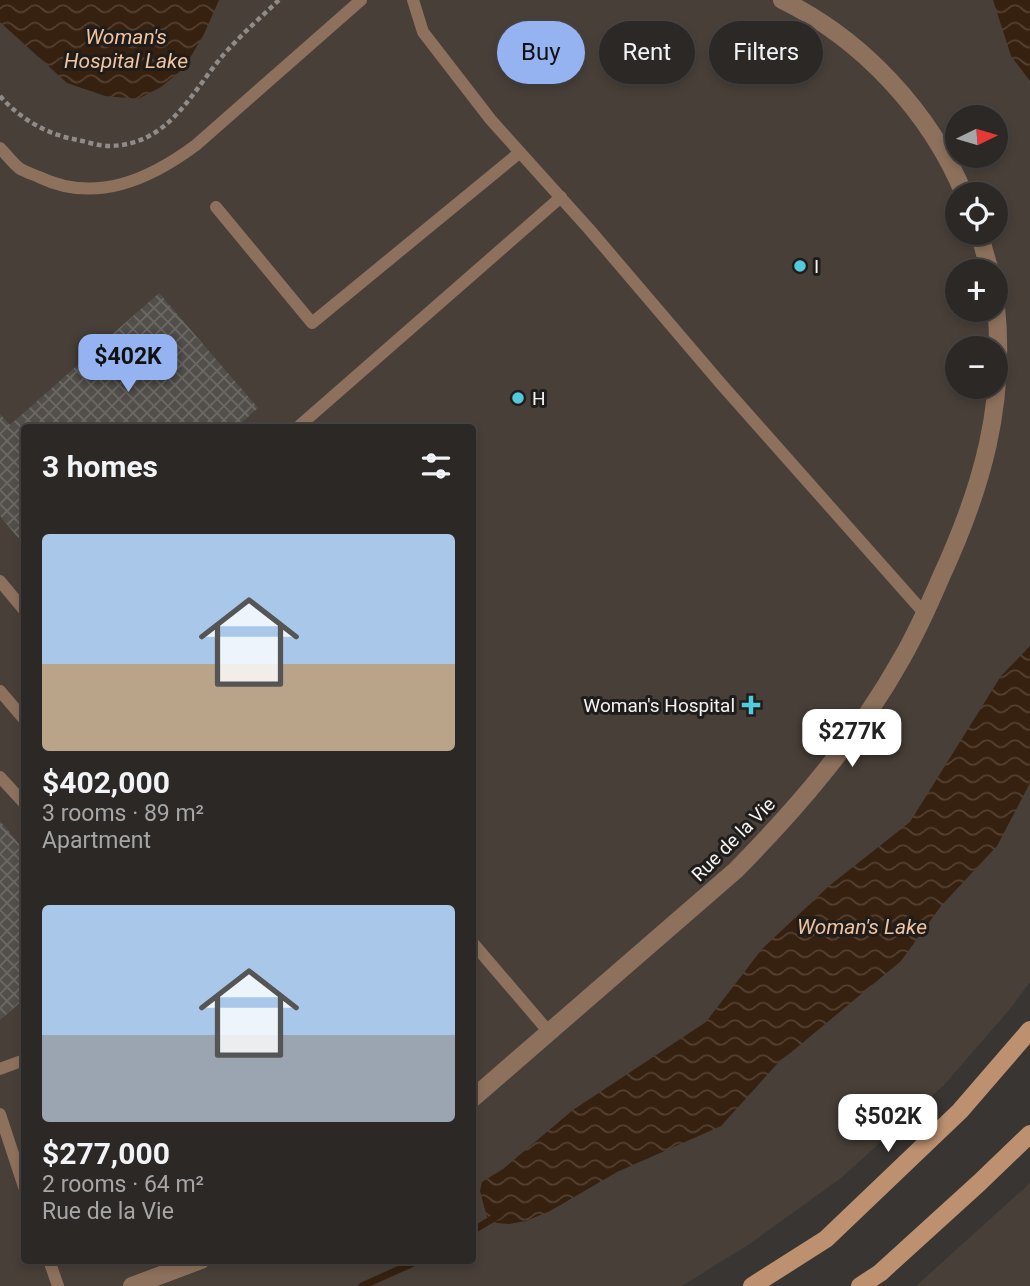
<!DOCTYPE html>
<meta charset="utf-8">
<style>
body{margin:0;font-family:Roboto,sans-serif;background:#373432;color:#f1f3f6;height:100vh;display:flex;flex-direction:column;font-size:26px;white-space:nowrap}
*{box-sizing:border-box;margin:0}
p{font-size:23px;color:#a6a6a7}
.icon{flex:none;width:38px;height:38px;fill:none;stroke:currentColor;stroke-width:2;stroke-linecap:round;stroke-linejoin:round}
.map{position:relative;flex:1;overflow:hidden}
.side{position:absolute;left:21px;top:424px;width:455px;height:840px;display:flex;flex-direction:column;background:#2b2826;border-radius:7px;box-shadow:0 4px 10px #0003,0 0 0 2px #474443}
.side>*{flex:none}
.guide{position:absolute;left:497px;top:21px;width:427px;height:63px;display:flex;gap:14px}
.needle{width:46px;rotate:85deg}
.fabs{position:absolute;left:945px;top:105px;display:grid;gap:14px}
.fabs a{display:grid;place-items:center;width:63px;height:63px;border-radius:50%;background:#2b2826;box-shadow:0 4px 10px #0003,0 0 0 2px #474443;font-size:35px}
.price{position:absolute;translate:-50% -60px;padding:0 16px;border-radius:14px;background:#fff;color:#222;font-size:23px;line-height:46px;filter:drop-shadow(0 2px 4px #0008)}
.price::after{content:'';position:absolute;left:50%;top:42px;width:21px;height:16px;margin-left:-10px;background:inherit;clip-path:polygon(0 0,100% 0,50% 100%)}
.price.on{background:#95b2f1;color:#111}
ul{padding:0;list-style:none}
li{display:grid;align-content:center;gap:14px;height:371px;padding:0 21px}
li span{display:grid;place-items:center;height:217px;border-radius:7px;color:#555}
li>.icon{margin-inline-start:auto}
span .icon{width:126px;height:126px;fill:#fffc;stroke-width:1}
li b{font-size:30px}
h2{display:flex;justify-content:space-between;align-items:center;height:84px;padding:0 21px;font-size:30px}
.chip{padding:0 24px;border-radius:32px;background:#2b2826;box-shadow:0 4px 10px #0003,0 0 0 2px #474443;font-size:24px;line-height:63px}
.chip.on{background:#95b2f1;color:#111}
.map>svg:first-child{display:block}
.built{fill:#483f38;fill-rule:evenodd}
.water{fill:url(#water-waves)}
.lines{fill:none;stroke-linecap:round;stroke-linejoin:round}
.stream{stroke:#36200f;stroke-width:7}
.building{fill:url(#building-cross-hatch)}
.path{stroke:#8e8b88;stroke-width:4.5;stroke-dasharray:5 3.5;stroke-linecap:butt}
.lane{stroke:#8d715c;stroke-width:12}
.street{stroke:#8d715c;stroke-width:18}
.secondary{stroke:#bd9170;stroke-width:18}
.poi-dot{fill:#53cadc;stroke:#1f1d1c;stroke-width:2.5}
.labels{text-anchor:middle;stroke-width:6;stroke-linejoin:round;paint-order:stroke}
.poi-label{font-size:19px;fill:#f5f2f0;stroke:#1f1d1c;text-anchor:start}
.street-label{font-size:19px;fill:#f5f2f0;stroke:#1f1d1c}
.water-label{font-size:21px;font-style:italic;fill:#f3c29e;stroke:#1f1d1c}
</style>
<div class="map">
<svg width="1030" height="1286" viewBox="0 0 1030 1286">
<defs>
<pattern id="water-waves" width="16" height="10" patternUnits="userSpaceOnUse" patternTransform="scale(1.75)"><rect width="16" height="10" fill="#36200f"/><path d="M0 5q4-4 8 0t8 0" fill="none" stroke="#544132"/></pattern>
<pattern id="building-cross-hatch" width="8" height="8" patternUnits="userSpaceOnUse" patternTransform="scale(1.75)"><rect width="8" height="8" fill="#524e4a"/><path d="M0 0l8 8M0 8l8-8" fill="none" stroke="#6c6864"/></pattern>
</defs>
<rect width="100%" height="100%" fill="#393532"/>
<!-- built -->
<g class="built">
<path d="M0 0H1030V982L1010 1009 944 1085 841 1178 751 1243 682 1286H0ZM957 117H996V156H957ZM957 194H996V233H957ZM957 271H996V310H957ZM957 348H996V387H957ZM24 427H472V1260H24Z"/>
<polygon points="1030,1183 1030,1286 916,1286"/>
</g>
<!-- water -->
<g class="water">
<polygon points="0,0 219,0 204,34 184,68 161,87 138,99 105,96 67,83 0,22"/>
<polygon points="993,0 1030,0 1030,81 1011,56"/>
<polygon points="1030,646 1030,783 997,846 941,906 901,961 777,1064 721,1126 617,1172 550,1211 526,1221 509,1224 497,1223 487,1217 480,1191 482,1182 503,1169 573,1110 706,1022 762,949 829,886 910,822 1001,676"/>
</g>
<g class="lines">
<!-- stream -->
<g class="stream">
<polyline points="472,1231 499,1215"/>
<polyline points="362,1286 420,1260"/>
</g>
</g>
<!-- building -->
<g class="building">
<polygon points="159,293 258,408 237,427 24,427 24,545 0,516 0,414 10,425"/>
<polygon points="0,821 24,850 24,999 0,1020"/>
</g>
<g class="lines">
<!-- path -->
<path class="path" d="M0 96C20 119 48 135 78 140 88 142 99 146 109 146 170 145 191 92 225 53 242 34 261 17 279 0"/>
<!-- lane -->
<g class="lane">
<polyline points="413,0 423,32 491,120 589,229 722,385 925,614"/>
<path d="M0 148C6 154 12 162 19 168 25 172 32 174 39 177 95 204 149 180 196 145L361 0"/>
<polyline points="216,207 312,323 519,153"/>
<polyline points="298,427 561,197"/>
<polyline points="0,581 24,610"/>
<polyline points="0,691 24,719"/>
<polyline points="0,777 24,803"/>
<polyline points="472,942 549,1032"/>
<polyline points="0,1069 24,1060"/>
<polyline points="0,1114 24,1187"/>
<polyline points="49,1260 58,1286"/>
</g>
<!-- street -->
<g class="street">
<path d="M782 0C862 39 930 112 964 194"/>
<polyline points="979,233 990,271"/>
<path d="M472 1099 736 870C799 806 858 737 902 658 917 632 929 605 941 577 982 488 1006 405 996 306"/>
<polyline points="132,1286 201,1260"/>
</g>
<!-- secondary -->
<g class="secondary">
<polyline points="752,1286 826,1239 960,1111 1030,1030"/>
<polyline points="860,1286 880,1273 979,1183 1030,1134"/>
</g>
</g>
<!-- markers -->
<g class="poi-dot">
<circle cx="800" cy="266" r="7"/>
<circle cx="518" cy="398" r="7"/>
<path d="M747.5 694.5h7v7h7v7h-7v7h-7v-7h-7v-7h7z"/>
</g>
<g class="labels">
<!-- poi labels -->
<g class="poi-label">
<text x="814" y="273">I</text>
<text x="532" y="405">H</text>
<text x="735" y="712" text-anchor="end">Woman's Hospital</text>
</g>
<!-- street labels -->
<g class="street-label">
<text transform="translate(733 839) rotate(-45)" y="7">Rue de la Vie</text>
</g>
<!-- water labels -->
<g class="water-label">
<text x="126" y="44">Woman's<tspan x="126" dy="24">Hospital Lake</tspan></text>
<text x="862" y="934">Woman's Lake</text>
</g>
</g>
</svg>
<div class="fabs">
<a><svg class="needle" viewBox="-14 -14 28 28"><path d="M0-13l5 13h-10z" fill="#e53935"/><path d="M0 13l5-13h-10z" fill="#a6a6a7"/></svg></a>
<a><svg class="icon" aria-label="locate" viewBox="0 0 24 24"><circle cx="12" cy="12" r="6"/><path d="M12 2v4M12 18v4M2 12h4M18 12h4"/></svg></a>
<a>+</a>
<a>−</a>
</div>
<b class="price on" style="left:128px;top:394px">$402K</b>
<b class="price" style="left:852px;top:769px">$277K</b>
<b class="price" style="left:888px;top:1154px">$502K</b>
<div class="guide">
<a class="chip on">Buy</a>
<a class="chip">Rent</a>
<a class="chip">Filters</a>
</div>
<section class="side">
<h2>3 homes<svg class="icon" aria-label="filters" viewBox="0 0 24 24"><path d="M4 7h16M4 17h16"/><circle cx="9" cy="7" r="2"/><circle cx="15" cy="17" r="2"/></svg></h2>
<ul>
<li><span style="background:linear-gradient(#a9c7e8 60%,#b9a48a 0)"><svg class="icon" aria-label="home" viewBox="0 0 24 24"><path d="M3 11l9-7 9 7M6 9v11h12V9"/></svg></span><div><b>$402,000</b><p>3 rooms · 89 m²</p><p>Apartment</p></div></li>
<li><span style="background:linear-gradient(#a9c7e8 60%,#9aa5b1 0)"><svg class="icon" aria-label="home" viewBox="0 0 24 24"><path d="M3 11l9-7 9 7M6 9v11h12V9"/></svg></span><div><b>$277,000</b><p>2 rooms · 64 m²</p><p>Rue de la Vie</p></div></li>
</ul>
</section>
</div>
